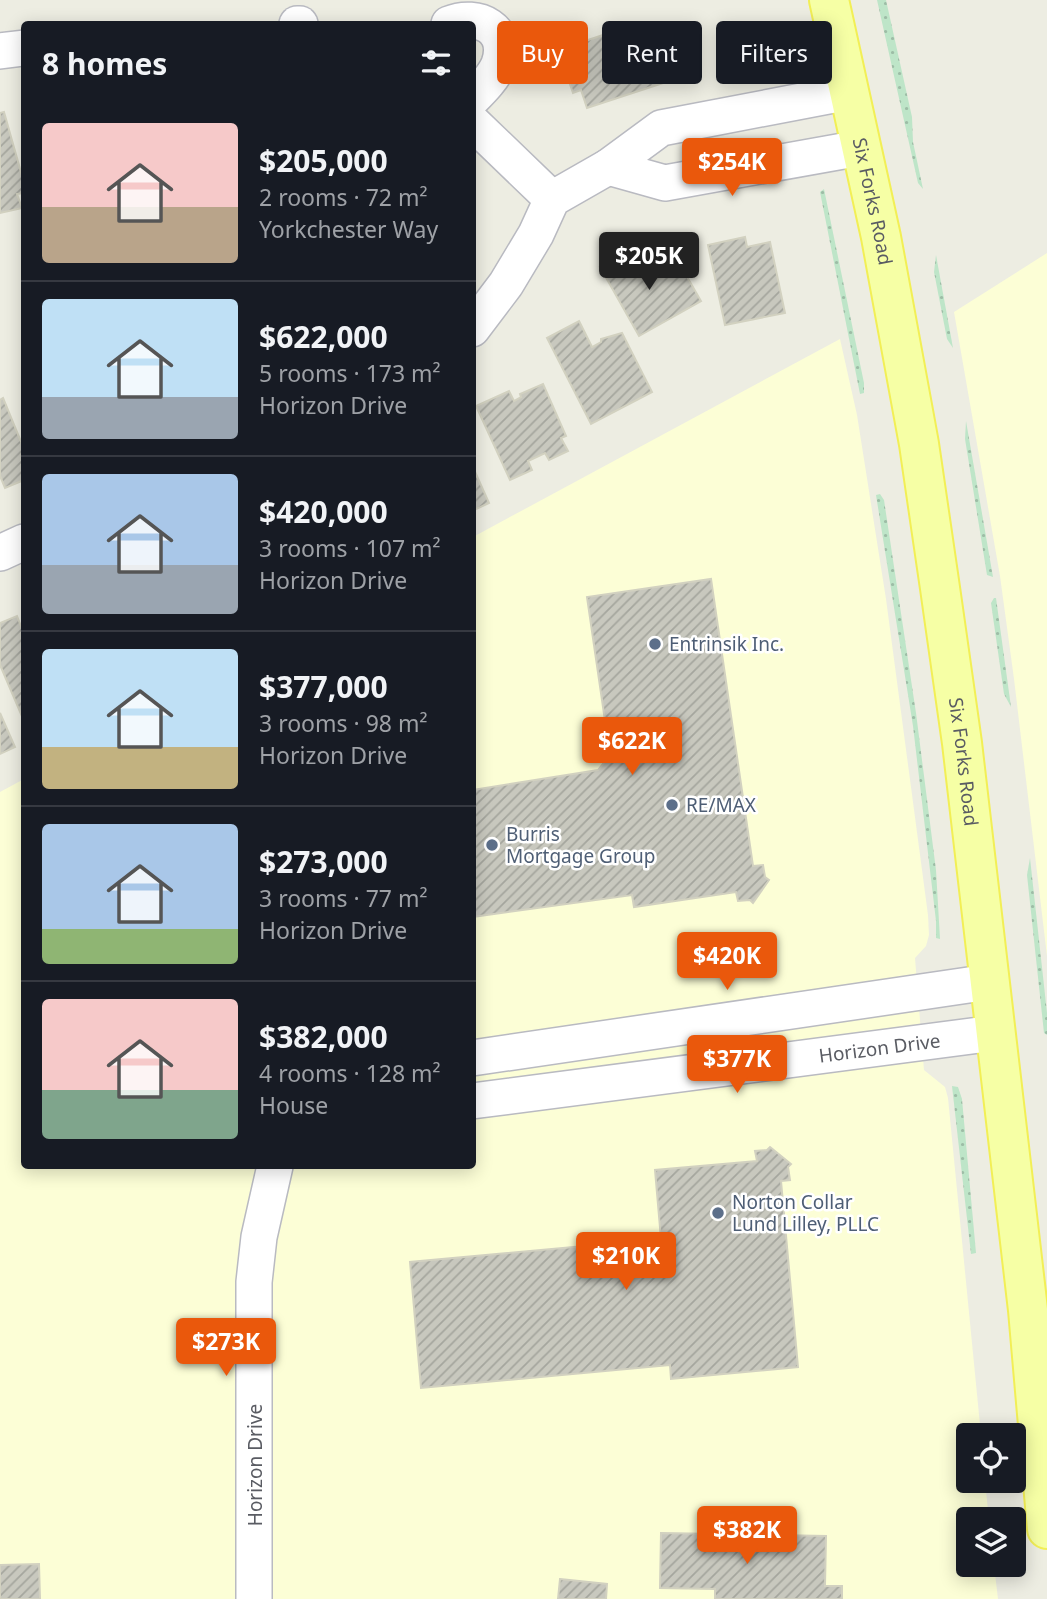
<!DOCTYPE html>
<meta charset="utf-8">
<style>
body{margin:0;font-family:"Noto Sans",sans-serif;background:#20242c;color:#f1f3f6;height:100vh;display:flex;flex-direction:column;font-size:26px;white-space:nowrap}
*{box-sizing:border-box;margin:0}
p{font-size:23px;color:#9ea1a6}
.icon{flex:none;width:38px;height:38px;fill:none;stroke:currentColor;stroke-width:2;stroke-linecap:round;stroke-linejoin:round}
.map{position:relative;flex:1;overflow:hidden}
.side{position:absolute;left:21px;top:21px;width:455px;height:1148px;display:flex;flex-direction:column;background:#171b24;border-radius:7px;box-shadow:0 4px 18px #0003}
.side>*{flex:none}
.top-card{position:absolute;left:497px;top:21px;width:444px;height:63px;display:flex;gap:14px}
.buttons{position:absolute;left:956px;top:1423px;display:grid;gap:14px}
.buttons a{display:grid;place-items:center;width:70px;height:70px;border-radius:7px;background:#171b24;box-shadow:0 4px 18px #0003;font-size:35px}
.price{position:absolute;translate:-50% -60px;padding:0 16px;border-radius:7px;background:#ea580c;color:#fff;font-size:23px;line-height:46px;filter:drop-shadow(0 2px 4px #0008)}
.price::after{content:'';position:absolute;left:50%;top:42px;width:21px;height:16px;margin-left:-10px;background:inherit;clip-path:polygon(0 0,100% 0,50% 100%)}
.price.on{background:#222;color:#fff}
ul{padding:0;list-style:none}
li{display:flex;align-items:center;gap:21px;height:175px;padding:0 21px}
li+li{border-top:2px solid #363941}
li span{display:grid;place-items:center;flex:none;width:196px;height:140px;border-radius:7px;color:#555}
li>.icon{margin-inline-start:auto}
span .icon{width:84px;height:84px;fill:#fffc;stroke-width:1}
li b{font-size:30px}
h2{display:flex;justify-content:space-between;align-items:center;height:84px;padding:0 21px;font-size:30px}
.chip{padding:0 24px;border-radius:7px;background:#171b24;box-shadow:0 4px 18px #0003;font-size:24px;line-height:63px}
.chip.on{background:#ea580c;color:#fff}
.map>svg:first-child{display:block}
.commercial{fill:#fcfed6}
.grass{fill:url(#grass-dots)}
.building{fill:url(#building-hatch);stroke:#d2d1c0;stroke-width:2}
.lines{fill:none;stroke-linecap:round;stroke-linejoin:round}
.minor-casing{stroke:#b9bac1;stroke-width:38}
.primary-casing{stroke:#f2ef56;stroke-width:42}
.minor{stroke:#fff;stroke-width:35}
.primary{stroke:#f6ffa5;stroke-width:38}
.service-dot{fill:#5c6f8a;stroke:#fff;stroke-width:2.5}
.labels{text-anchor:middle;stroke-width:5;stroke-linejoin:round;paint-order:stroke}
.street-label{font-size:19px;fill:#5a5c63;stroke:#fff}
.service-label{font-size:19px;fill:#4e5e75;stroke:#fff;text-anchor:start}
</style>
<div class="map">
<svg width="1047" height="1599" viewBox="0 0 1047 1599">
<defs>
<pattern id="grass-dots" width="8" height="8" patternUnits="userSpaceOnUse" patternTransform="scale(1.75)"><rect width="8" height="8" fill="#bee5c8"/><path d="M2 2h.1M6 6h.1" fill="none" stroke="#9dbda6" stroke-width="1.8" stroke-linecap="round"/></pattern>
<pattern id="building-hatch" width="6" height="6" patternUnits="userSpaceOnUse" patternTransform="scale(1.75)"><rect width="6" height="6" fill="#c8c8be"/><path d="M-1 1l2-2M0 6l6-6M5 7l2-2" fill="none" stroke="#a5a69e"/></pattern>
</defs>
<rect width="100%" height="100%" fill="#edede2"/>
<!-- commercial -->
<g class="commercial">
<polygon points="1047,253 1047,956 1014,679 1000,576 954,312"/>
<polygon points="840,339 857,415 886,599 928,915 929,935 926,946 915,958 924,1070 945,1087 948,1098 981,1435 968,1435 968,1480 985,1481 989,1519 968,1519 968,1564 994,1565 998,1599 0,1599 0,792 24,779 24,1166 472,1166 473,537"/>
</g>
<!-- grass -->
<g class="grass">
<polygon points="877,0 886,0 912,117 913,142 923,189 918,183"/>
<polygon points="824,189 864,383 864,393 860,394 820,192"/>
<polygon points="936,255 953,348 947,339 934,272"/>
<polygon points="966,421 993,577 987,575 965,439"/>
<polygon points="880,494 884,500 916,713 936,870 940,939 936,938 936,921 913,726 876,495"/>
<polygon points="994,598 996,598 1011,707 1004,694 991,603"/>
<polygon points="1030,858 1047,1013 1047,1035 1044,1033 1027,875"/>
<polygon points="952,1086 958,1087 962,1099 976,1253 971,1254"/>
</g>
<!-- building -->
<g class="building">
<polygon points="639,23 651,55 660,52 669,81 587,108 581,90 573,93 558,50"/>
<polygon points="4,112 24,183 24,193 17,194 22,208 0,213 0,113"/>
<polygon points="745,237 747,247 770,242 785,313 725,325 708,245"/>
<polygon points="632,250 648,278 678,261 701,301 639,336 600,267"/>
<polygon points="579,321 592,347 601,342 601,339 622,333 652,392 591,424 547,338"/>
<polygon points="543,384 566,436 561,438 568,451 549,460 545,453 528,461 532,470 510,480 476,406 509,391 514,401 521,397 520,394"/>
<polygon points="3,398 24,449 24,480 5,488 0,476 0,400"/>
<polygon points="472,465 489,503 472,511"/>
<polygon points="711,579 753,866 763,865 765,877 769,880 753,903 750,900 738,901 736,892 634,907 632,895 472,917 472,790 598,770 610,755 587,597"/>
<polygon points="17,616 24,634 24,721 0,665 0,623"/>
<polygon points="0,713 15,747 0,754"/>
<polygon points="770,1147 791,1164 788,1167 790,1180 781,1181 798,1367 671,1379 670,1365 421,1388 410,1262 661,1239 655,1170 757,1161 755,1151 767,1150"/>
<rect x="25" y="1166" width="114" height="1"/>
<polygon points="661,1533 826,1536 825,1586 842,1586 842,1599 715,1599 715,1589 660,1588"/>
<polygon points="39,1564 40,1599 0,1599 0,1565"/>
<polygon points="560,1579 607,1584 606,1599 558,1599"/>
</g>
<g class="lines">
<!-- minor casing -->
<g class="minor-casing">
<g id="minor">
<polyline points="297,24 300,24"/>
<path d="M449 24C478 12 511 29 499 64 494 77 482 89 472 99"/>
<polyline points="0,51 24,48"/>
<polyline points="472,122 552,199"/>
<polyline points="608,167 665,183 860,148"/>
<polyline points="472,329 506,284 536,234 552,199 608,167 661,128 849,92"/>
<polyline points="0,553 24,542"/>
<polyline points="472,1058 989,982"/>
<path id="s1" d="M472 1101 995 1033"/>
<polyline points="254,1599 254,1282 259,1237 275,1166"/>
</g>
</g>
<!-- primary casing -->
<g class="primary-casing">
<g id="primary">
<path id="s2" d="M829 0 881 237 919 444 940 588 962 743 1028 1310 1047 1529"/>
</g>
</g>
<!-- minor -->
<use href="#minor" class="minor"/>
<!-- primary -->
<use href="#primary" class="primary"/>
</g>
<!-- markers -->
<g class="service-dot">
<circle cx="655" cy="644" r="7"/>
<circle cx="672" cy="805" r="7"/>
<circle cx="492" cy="845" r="7"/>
<circle cx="718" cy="1213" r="7"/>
</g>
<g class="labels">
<!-- street labels -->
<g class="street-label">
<text dy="7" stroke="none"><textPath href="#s2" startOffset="206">Six Forks Road</textPath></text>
<text dy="7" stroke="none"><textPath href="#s2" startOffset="774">Six Forks Road</textPath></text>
<text dy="7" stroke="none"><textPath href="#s1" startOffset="411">Horizon Drive</textPath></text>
<text transform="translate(255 1465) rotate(-90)" y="7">Horizon Drive</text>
</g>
<!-- service labels -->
<g class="service-label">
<text x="669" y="651">Entrinsik Inc.</text>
<text x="686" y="812">RE/MAX</text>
<text x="506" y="841">Burris<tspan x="506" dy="22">Mortgage Group</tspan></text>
<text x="732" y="1209">Norton Collar<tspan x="732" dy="22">Lund Lilley, PLLC</tspan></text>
</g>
</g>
</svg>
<div class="buttons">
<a><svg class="icon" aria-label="locate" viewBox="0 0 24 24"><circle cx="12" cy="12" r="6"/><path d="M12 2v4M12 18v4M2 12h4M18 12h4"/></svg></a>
<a><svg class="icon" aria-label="layers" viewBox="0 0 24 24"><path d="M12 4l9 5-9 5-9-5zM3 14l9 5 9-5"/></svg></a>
</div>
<b class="price" style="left:732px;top:198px">$254K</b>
<b class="price on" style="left:649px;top:292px">$205K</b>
<b class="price" style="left:632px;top:777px">$622K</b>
<b class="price" style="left:727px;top:992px">$420K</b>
<b class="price" style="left:737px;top:1095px">$377K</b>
<b class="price" style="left:626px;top:1292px">$210K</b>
<b class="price" style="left:226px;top:1378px">$273K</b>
<b class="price" style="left:747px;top:1566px">$382K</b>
<div class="top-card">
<a class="chip on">Buy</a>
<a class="chip">Rent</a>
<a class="chip">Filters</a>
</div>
<section class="side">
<h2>8 homes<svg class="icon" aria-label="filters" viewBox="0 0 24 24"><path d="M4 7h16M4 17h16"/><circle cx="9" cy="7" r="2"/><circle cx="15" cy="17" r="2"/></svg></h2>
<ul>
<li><span style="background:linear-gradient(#f6c9c9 60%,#b9a48a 0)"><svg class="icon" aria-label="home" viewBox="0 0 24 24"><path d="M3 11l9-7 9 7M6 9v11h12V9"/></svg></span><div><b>$205,000</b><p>2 rooms · 72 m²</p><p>Yorkchester Way</p></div></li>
<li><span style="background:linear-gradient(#bfe0f5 70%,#9aa5b1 0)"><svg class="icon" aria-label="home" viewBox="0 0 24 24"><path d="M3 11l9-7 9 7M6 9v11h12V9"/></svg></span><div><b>$622,000</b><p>5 rooms · 173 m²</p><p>Horizon Drive</p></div></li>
<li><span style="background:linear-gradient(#a9c7e8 65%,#9aa5b1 0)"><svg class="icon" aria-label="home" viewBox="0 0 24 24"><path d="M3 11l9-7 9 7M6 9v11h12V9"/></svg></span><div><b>$420,000</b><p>3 rooms · 107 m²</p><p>Horizon Drive</p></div></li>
<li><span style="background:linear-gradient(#bfe0f5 70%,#c2b280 0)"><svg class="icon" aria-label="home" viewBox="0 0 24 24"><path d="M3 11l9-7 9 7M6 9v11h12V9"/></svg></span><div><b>$377,000</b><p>3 rooms · 98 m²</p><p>Horizon Drive</p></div></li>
<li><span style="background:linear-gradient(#a9c7e8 75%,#8fb573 0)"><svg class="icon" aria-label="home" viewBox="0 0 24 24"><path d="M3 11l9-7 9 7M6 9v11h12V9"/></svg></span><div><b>$273,000</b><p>3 rooms · 77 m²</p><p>Horizon Drive</p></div></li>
<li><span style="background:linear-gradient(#f6c9c9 65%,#7fa58c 0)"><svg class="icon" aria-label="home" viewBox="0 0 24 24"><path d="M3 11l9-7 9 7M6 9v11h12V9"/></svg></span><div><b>$382,000</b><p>4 rooms · 128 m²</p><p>House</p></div></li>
</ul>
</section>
</div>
